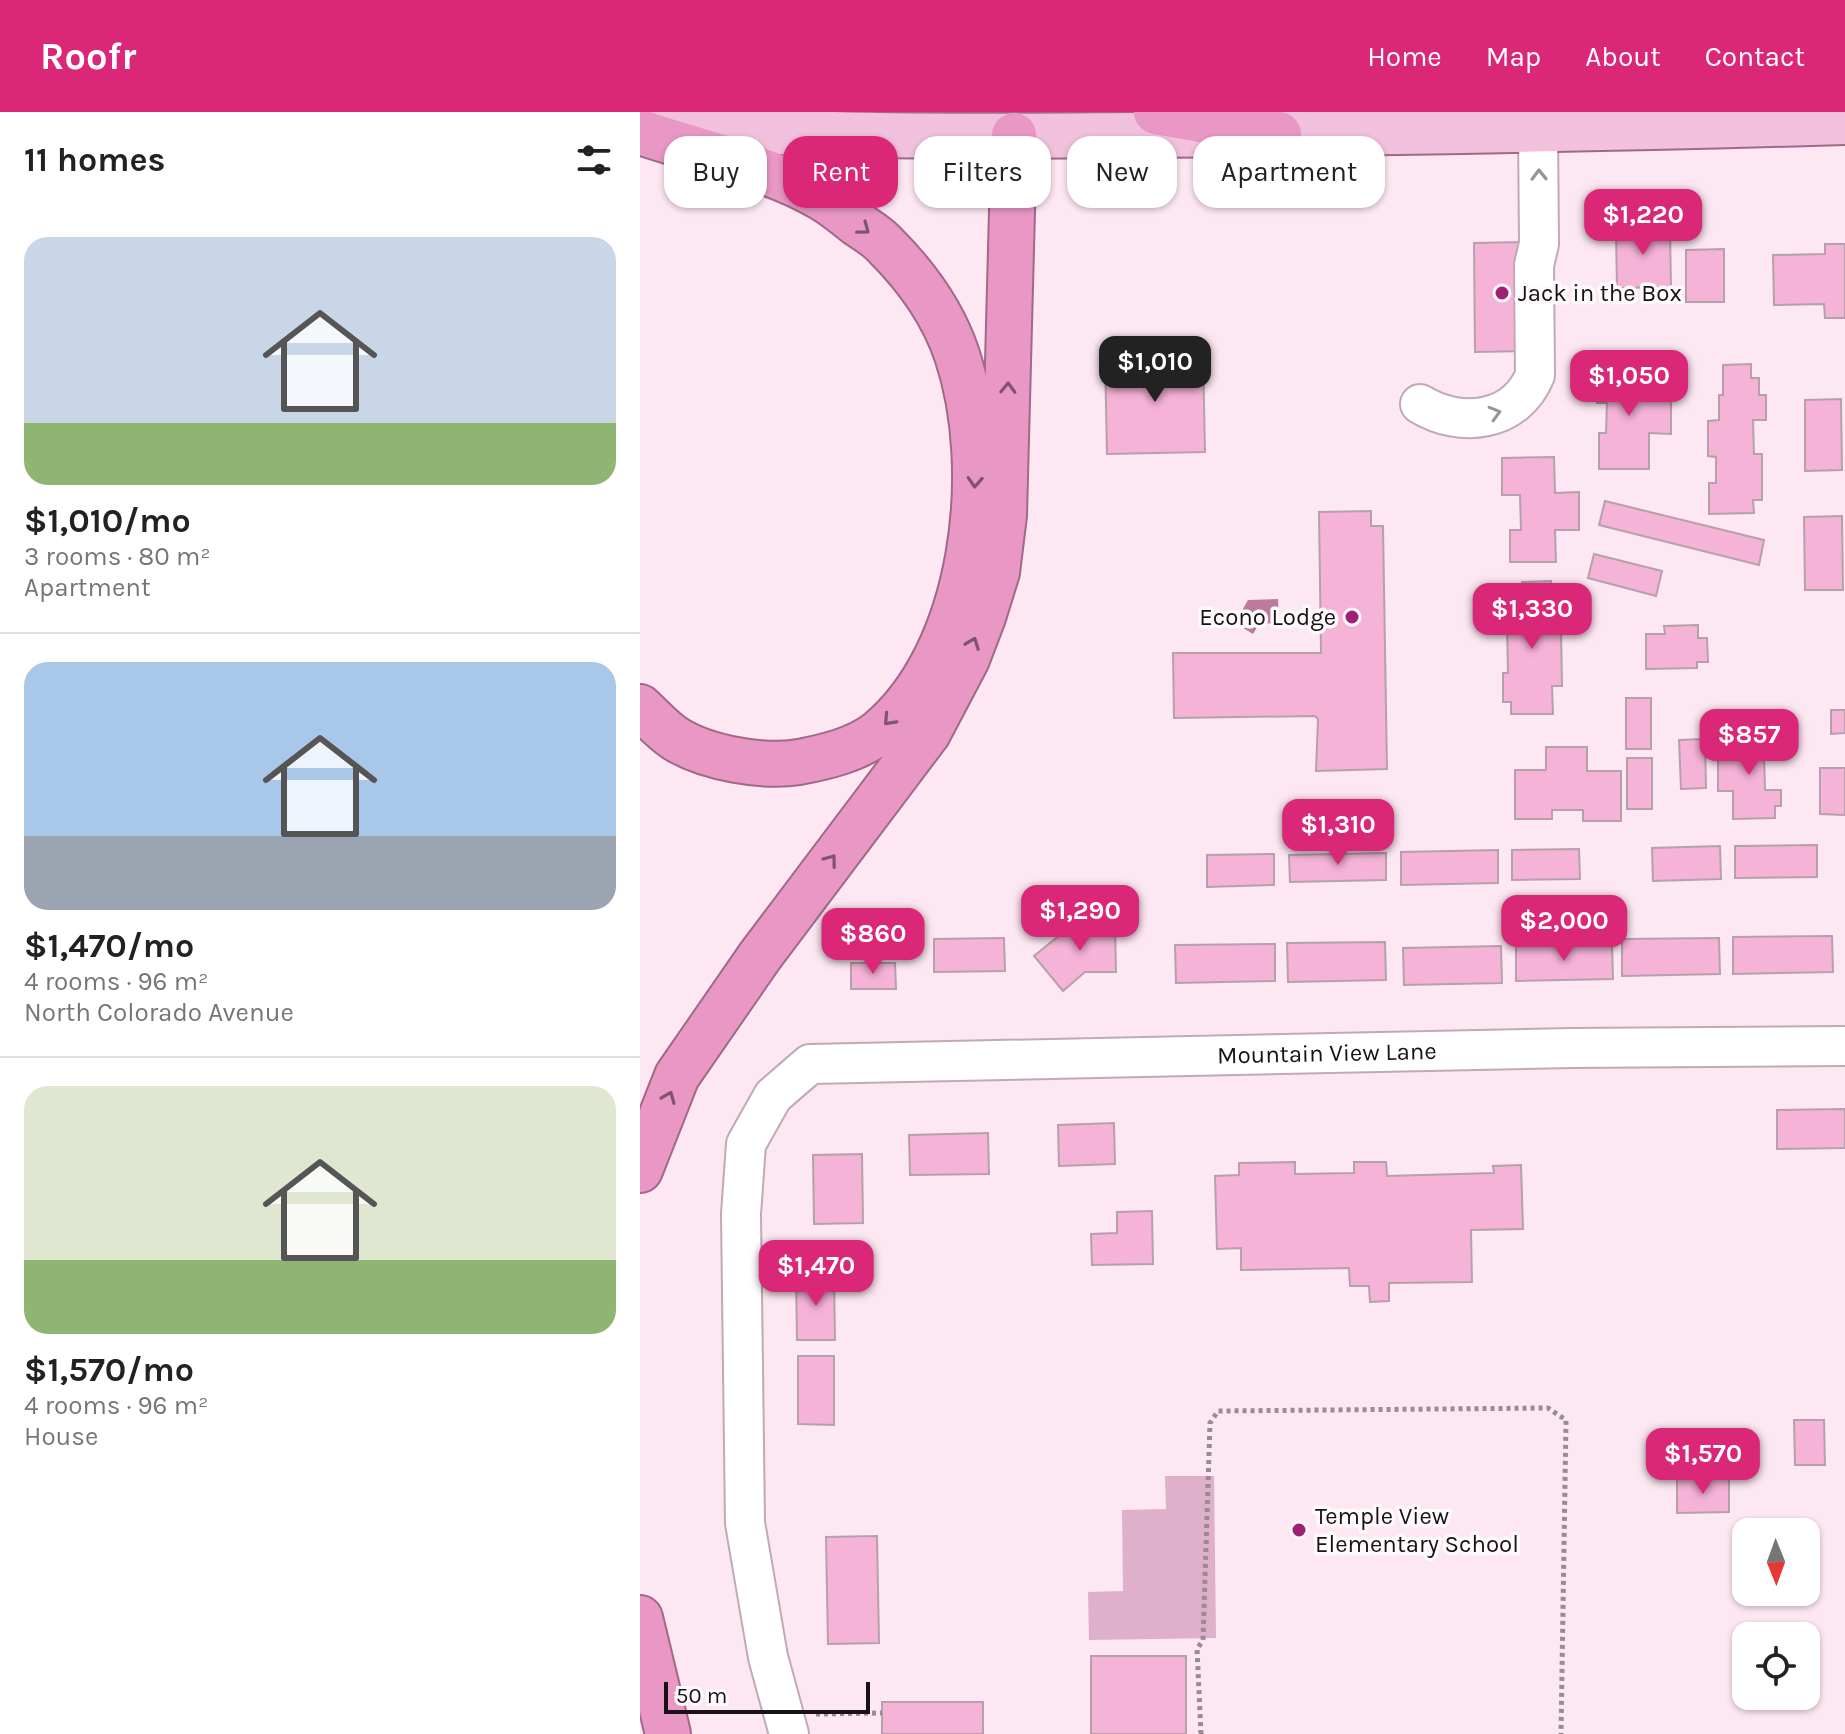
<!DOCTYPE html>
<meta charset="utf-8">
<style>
body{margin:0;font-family:Karla,sans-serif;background:#f6f6f6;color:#222;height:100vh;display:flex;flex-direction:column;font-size:30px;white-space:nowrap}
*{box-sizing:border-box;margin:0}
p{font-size:26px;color:#767676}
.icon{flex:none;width:44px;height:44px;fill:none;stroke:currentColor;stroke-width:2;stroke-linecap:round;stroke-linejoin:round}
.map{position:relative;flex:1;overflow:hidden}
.sheet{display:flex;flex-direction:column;background:#fff;width:640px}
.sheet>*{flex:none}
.top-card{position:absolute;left:24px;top:24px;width:760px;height:72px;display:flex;gap:16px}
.needle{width:52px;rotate:179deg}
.buttons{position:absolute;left:1092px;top:1406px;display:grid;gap:16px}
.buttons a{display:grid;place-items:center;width:88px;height:88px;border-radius:16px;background:#fff;box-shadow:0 2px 6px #0004;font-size:40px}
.scale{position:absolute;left:24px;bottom:20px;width:206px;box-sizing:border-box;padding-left:8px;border:4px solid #181115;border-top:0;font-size:22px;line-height:28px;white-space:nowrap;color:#181115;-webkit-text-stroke:6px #fefafc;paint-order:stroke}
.price{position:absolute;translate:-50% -68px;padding:0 18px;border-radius:16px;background:#db2777;color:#fff;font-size:26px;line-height:52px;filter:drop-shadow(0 2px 4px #0008)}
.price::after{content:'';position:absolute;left:50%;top:48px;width:24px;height:18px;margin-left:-12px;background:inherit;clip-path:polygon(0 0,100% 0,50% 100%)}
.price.on{background:#222;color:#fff}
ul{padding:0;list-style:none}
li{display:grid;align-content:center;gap:16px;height:424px;padding:0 24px}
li+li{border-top:2px solid #e0e0e0}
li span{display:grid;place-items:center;height:248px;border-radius:24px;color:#555}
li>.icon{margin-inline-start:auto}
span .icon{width:144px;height:144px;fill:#fffc;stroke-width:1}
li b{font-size:34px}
h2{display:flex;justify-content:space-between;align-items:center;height:96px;padding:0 24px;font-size:34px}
.chip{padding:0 28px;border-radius:24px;background:#fff;box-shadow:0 2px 6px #0004;font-size:28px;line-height:72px}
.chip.on{background:#db2777;color:#fff}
header{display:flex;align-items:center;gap:48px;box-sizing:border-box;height:112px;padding:0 40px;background:#db2777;color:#fff}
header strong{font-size:38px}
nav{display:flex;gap:44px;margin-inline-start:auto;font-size:28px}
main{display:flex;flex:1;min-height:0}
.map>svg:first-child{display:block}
.green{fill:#deb0c9}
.water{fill:#ba7b9f}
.building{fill:#f6b3d8;stroke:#b5a0ab;stroke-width:2}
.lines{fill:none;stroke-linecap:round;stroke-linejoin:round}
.minor-casing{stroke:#bfaab5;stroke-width:42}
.major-casing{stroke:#a06988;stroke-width:48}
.highway-casing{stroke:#a06988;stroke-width:48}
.path{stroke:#9a8b93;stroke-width:5;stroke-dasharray:4 4;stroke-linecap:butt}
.minor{stroke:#fff;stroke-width:38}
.major{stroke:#f2c1dd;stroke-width:44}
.highway{stroke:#e998c6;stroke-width:44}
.oneway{stroke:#979496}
.oneway2{stroke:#80546e}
.poi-dot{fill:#9e2075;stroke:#fefafc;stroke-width:3}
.labels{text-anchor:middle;stroke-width:7;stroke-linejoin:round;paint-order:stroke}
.poi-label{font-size:24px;fill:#181115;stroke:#fefafc;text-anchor:start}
.street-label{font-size:24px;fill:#181115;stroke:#fefafc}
</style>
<header>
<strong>Roofr</strong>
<nav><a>Home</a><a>Map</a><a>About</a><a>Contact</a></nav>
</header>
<main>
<section class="sheet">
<h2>11 homes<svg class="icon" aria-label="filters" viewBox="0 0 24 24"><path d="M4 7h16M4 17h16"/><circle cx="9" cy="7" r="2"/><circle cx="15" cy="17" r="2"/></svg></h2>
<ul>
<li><span style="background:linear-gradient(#c9d6e8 75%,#8fb573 0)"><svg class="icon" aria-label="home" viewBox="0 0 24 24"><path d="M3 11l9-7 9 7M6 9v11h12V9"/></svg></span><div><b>$1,010/mo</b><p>3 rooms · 80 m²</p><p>Apartment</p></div></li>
<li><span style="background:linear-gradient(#a9c7e8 70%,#9aa5b1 0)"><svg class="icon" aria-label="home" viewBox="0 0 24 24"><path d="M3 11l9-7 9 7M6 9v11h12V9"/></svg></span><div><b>$1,470/mo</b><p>4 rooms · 96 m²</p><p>North Colorado Avenue</p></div></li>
<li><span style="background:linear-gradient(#dfe7d0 70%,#8fb573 0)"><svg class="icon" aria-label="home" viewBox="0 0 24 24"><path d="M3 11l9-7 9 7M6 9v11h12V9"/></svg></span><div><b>$1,570/mo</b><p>4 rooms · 96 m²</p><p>House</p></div></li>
</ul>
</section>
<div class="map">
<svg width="1205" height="1622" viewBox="0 0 1205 1622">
<rect width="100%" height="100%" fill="#fde7f2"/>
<!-- green -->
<polygon class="green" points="525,1364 574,1364 576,1526 449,1528 448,1480 483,1479 482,1398 526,1397"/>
<!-- water -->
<polygon class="water" points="638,487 639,511 619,512 613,522 595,511 608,488"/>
<!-- building -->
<g class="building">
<polygon points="985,112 1021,112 1021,120 1030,119 1031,175 977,176 976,121 985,121"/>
<polygon points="883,130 886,239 835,240 834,131"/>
<polygon points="1185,132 1205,132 1205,206 1185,206 1184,192 1134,193 1133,143 1185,142"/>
<polygon points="1084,137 1084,190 1046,190 1046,138"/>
<polygon points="563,242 565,340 467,342 465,244"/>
<polygon points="1111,252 1111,266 1119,266 1119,283 1126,283 1126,308 1113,308 1114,342 1122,342 1122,388 1113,388 1114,401 1069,402 1069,371 1076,371 1076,345 1068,344 1068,309 1079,308 1079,283 1083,283 1083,253"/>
<polygon points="957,255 1008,255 1008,289 1031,289 1031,322 1009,321 1009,357 959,357 959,321 966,321 967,291 957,291"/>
<polygon points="1201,287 1202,358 1165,359 1165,288"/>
<polygon points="914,345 915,381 939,380 939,418 915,418 916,450 870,450 870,418 881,418 880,383 862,383 862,346"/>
<polygon points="965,389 1124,428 1119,453 959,413"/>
<polygon points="731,399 731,414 743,414 747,657 676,659 678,607 675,604 534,606 533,541 681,541 679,400"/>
<polygon points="1202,404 1203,478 1165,478 1164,405"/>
<polygon points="954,442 1022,459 1016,484 948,466"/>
<polygon points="911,469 911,515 921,515 922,574 912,574 913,602 871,602 871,590 863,590 863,561 868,561 867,514 860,514 860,500 868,500 868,488 883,488 882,470"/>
<polygon points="1058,513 1058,526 1067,526 1068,550 1057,550 1057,556 1006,557 1006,522 1025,522 1024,514"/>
<rect x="986" y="586" width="25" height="51"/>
<polygon points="1191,598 1205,598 1205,621 1191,622"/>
<polygon points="1137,623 1137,641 1124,641 1125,678 1141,678 1141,694 1135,694 1135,706 1093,707 1093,679 1078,679 1078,641 1090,641 1090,624"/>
<polygon points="1065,627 1066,676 1041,677 1039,628"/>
<polygon points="906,635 947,635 947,659 981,659 981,709 943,709 943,698 912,698 912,707 875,707 875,658 906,658"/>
<rect x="987" y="646" width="25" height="51"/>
<polygon points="1180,656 1205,656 1205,703 1180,702"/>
<polygon points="1177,733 1177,765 1095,766 1095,734"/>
<polygon points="1080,734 1081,767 1013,769 1012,736"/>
<polygon points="939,737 940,767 872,768 872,738"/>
<polygon points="858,738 858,771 761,773 761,740"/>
<polygon points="746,741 746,768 650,770 649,743"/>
<polygon points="634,742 634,773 567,775 567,743"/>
<polygon points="475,813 476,860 445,860 423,879 394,844 431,814"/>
<polygon points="1192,824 1193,860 1093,862 1093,825"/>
<polygon points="364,826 365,859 294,860 294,827"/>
<polygon points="1079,826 1080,862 982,864 982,827"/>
<polygon points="745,830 746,868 648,870 647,831"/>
<polygon points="635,832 635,869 536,871 535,833"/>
<polygon points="972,833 973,867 876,869 876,834"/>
<polygon points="861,834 862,871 764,873 763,836"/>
<polygon points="211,851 255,851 256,877 211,877"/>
<polygon points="1205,997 1205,1036 1137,1037 1137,998"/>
<polygon points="474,1011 475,1052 419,1054 418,1013"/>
<polygon points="348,1021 349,1062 270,1063 269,1023"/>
<polygon points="222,1042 223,1111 174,1112 173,1043"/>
<polygon points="655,1050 655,1062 714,1061 714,1050 746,1050 747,1064 854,1061 853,1054 881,1053 883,1117 831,1118 832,1170 749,1171 749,1189 730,1190 729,1174 710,1174 709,1156 601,1158 601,1136 577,1137 575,1064 599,1063 599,1051"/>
<polygon points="512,1099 513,1152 452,1153 451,1122 477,1121 477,1100"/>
<polygon points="156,1163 194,1163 195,1228 157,1228"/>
<polygon points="158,1244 194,1244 194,1313 158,1312"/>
<polygon points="1154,1308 1184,1308 1185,1353 1155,1353"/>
<polygon points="1089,1366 1089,1400 1037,1401 1037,1367"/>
<polygon points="237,1424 239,1531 188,1532 186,1425"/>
<rect x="451" y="1544" width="95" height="78"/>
<rect x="242" y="1590" width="101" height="32"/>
</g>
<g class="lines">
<!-- minor casing -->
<g class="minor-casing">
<g id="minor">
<path d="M780 292C821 317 876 310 895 263L894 153 899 132 898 18"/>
<path id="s1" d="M149 1622 128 1545 105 1411 101 1102 106 1032 133 984 170 952 931 936 1205 934"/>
</g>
</g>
<!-- major casing -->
<g class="major-casing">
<path id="major" d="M2 10C167 27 333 24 498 23 734 21 969 17 1205 10"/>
</g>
<!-- highway casing -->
<g class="highway-casing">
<g id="highway">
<polyline points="516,0 639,22"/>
<path d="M0 20C57 39 131 56 182 86 194 93 205 102 216 111 226 118 237 124 245 133 276 164 303 201 317 243 355 357 335 541 238 621 216 638 185 645 159 650 123 656 67 646 36 627 23 619 11 605 0 595"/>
<polyline points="0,1058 37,964 120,844 288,621 327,547 343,505 357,460 364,403 374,23"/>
<polyline points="0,1506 28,1622"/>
</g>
</g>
<!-- path -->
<g class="path">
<polyline points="176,1602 242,1601"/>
<polyline points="561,1622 557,1537 563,1528 570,1311 578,1299 908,1296 926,1308 921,1622"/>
</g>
<!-- minor -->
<use href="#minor" class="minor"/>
<!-- major -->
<use href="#major" class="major"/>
<!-- highway -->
<use href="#highway" class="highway"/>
</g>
<!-- one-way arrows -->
<defs><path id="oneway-chevron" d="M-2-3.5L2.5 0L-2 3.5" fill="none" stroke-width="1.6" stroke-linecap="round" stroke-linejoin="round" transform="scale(2)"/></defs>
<g class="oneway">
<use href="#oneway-chevron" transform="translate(899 63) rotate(-91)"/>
<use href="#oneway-chevron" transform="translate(855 301) rotate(-16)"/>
</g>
<g class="oneway2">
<use href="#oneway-chevron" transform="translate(224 117) rotate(37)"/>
<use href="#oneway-chevron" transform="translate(368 276) rotate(-88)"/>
<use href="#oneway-chevron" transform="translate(335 370) rotate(93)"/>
<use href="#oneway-chevron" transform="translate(333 531) rotate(-69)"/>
<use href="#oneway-chevron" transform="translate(249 608) rotate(133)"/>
<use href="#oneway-chevron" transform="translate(191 748) rotate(-53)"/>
<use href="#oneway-chevron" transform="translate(29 985) rotate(-68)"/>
</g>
<!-- markers -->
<g class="poi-dot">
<circle cx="862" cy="181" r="8"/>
<circle cx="712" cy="505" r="8"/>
<circle cx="659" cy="1418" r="8"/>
</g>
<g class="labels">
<!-- poi labels -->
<g class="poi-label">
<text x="878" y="189">Jack in the Box</text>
<text x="696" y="513" text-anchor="end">Econo Lodge</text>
<text x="675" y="1412">Temple View<tspan x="675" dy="28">Elementary School</tspan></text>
</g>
<!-- street labels -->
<g class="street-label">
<text dy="8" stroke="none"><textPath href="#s1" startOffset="1216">Mountain View Lane</textPath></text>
</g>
</g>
</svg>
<div class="buttons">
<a><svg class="needle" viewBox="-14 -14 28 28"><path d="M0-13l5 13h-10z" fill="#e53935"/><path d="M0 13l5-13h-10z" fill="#767676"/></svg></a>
<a><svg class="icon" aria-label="locate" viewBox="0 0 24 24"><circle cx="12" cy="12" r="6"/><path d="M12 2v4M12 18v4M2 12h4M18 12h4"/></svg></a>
</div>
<div class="scale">50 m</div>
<b class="price" style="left:1003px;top:145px">$1,220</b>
<b class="price on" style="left:515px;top:292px">$1,010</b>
<b class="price" style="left:989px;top:306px">$1,050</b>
<b class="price" style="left:892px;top:539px">$1,330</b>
<b class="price" style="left:1109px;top:665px">$857</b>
<b class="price" style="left:698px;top:755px">$1,310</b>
<b class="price" style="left:440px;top:841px">$1,290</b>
<b class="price" style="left:924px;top:851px">$2,000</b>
<b class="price" style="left:233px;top:864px">$860</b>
<b class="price" style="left:176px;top:1196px">$1,470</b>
<b class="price" style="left:1063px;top:1384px">$1,570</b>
<div class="top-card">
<a class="chip">Buy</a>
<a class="chip on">Rent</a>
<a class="chip">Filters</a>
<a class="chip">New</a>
<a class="chip">Apartment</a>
</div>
</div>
</main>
